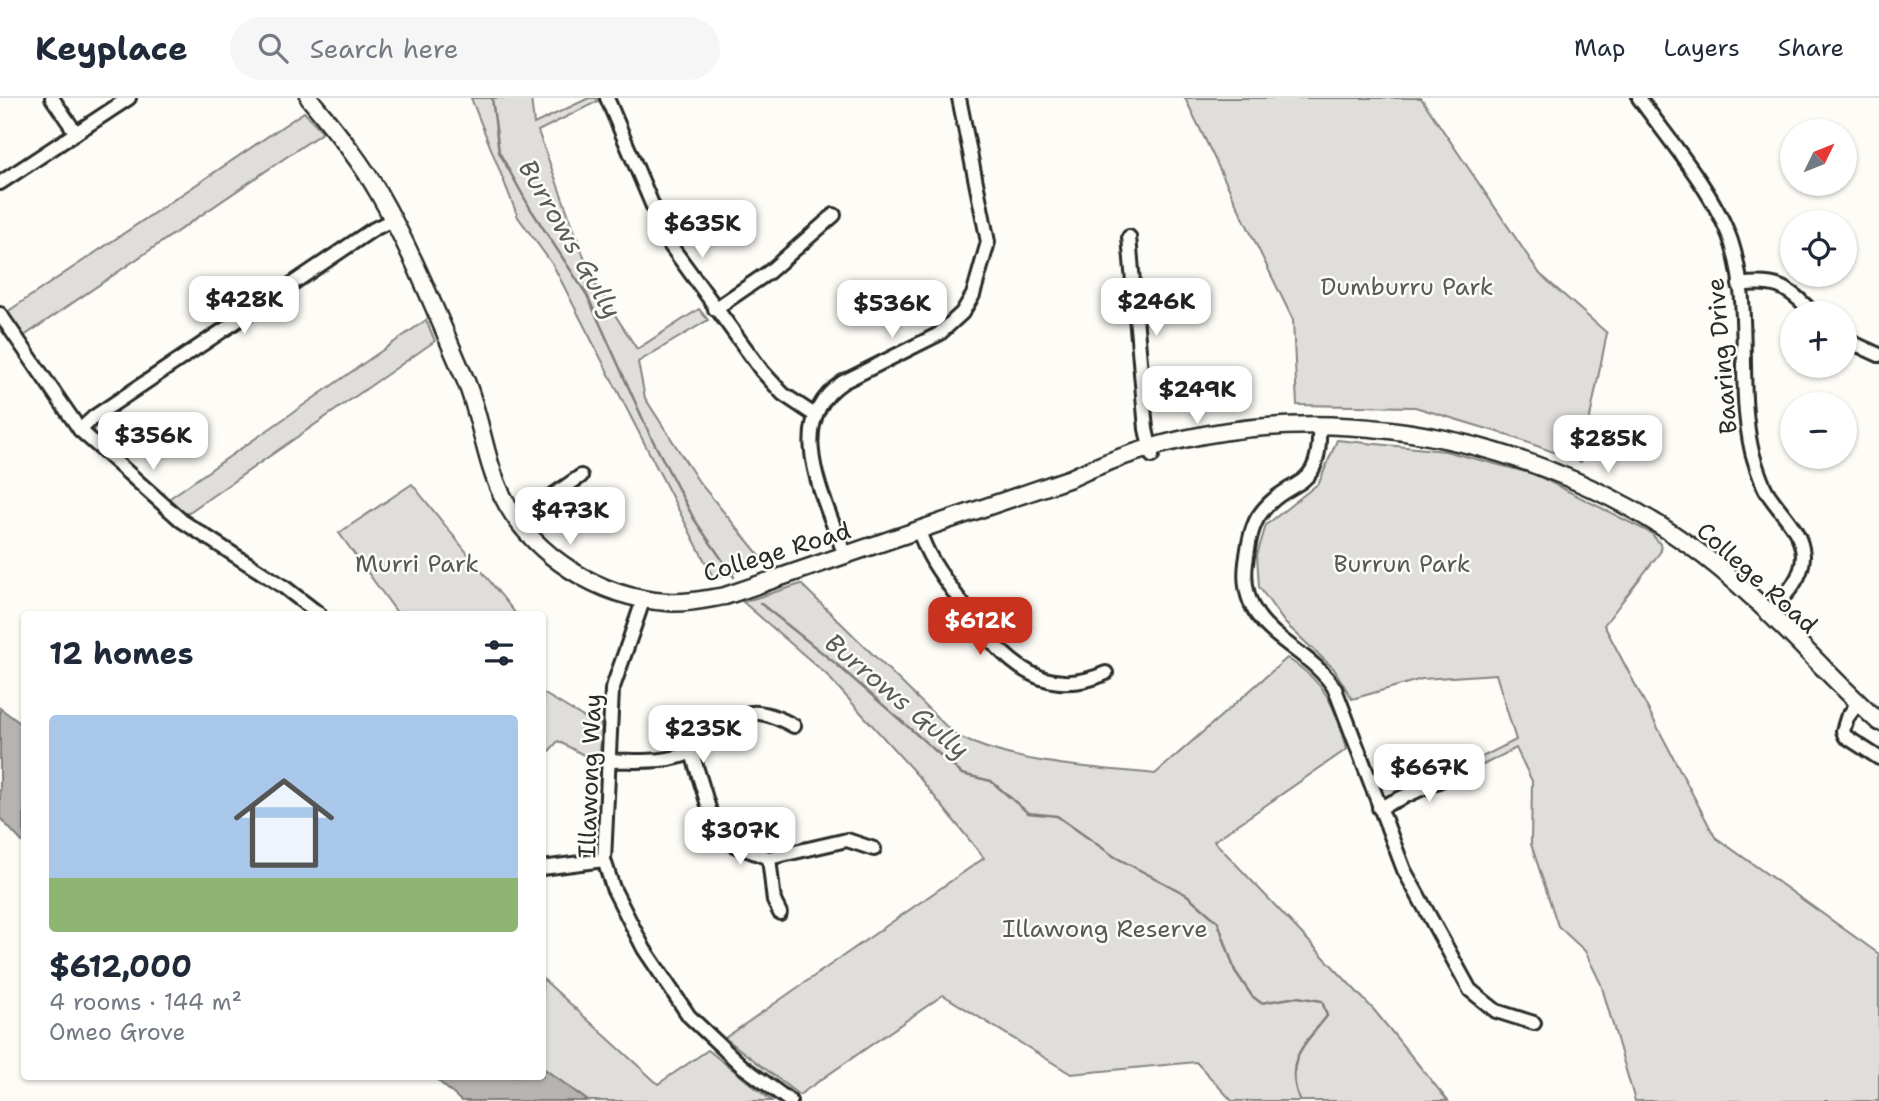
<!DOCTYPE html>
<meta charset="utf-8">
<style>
body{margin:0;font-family:"Shantell Sans",sans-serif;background:#f6f6f7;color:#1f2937;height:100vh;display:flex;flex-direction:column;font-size:26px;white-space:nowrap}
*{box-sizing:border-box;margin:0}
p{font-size:23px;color:#747a83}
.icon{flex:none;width:38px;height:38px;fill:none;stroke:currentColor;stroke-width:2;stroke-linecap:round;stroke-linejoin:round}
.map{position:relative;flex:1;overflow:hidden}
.details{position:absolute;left:21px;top:513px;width:525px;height:469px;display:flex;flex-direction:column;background:#fff;border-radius:7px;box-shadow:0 2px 5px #0004}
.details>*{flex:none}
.needle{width:46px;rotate:47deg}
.controls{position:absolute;left:1780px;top:21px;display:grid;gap:14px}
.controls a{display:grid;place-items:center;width:77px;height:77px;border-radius:50%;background:#fff;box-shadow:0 2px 5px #0004;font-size:35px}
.price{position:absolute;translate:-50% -60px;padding:0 16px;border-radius:14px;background:#fff;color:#222;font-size:23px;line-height:46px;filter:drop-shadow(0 2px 4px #0008)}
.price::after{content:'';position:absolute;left:50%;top:42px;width:21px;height:16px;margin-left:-10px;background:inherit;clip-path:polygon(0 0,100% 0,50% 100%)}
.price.selected{background:#c8321e;color:#fff}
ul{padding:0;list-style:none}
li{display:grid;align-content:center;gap:14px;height:371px;padding:0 28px}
li span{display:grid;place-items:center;height:217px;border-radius:7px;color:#555}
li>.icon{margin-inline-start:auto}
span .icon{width:126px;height:126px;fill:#fffc;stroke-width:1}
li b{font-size:30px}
h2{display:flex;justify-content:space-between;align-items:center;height:84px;padding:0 28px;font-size:30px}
header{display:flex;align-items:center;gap:42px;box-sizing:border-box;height:98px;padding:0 35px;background:#fff;border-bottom:2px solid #e0e1e3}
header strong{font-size:33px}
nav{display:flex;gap:38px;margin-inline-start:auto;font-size:24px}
.search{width:490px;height:63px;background:#f6f6f7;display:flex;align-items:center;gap:18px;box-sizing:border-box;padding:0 24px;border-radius:38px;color:#747a83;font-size:26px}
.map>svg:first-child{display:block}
.green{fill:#dfdeda;stroke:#858482;stroke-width:2}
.water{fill:#b5b4b1;stroke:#7e7d7b;stroke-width:2}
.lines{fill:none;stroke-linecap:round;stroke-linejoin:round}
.stream{stroke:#7e7d7b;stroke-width:2.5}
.minor-casing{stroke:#2b2b2b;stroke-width:18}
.major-casing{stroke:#2b2b2b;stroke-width:21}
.minor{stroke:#fdfcf7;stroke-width:12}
.major{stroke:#fdfcf7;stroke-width:16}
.labels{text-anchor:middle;stroke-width:5;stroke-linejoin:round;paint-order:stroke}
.park-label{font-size:24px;fill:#585857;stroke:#fdfcf7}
.street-label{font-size:24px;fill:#2b2b2b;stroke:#fdfcf7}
.water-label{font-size:26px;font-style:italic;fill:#5b5b5a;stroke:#fdfcf7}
</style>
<header>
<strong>Keyplace</strong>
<div class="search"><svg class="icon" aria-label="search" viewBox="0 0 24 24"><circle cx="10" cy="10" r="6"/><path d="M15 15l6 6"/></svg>Search here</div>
<nav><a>Map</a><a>Layers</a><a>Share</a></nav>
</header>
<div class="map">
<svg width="1879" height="1003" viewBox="0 0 1879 1003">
<rect width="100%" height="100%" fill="#fdfcf7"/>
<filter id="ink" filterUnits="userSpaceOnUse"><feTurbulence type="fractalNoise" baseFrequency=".0143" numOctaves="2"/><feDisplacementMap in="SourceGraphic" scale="14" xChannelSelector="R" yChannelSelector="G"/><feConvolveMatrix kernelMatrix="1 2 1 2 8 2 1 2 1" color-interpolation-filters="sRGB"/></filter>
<g filter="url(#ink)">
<!-- green -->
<g class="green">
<polygon points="471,0 531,0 534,26 589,0 596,0 598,3 538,33 592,181 637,251 699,211 708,222 638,264 645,300 699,384 765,464 714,481 553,167 518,119"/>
<polygon points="1185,0 1421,0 1540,176 1607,235 1581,364 1501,335 1415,309 1297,307 1293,222"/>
<polygon points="304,14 323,34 24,238 7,214"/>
<polygon points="426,222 435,243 185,417 167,402"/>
<polygon points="1337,342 1445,353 1534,376 1651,435 1660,446 1661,453 1604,527 1715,739 1879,856 1879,1003 1635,1003 1601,886 1585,853 1558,828 1531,746 1532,683 1516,650 1479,669 1476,662 1516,642 1496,576 1422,581 1352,601 1334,571 1285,525 1259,489 1257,457 1266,427 1319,385"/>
<polygon points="412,386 516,516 398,516 339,435"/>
<path d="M801 486 955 637C1015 667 1089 669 1155 676L1287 560C1326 585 1335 607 1347 651L1214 743 1374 912 1448 1003H1232L1196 964 1071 976 943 897 799 997 725 940 984 760 918 678 826 576 743 504Z"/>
<polygon points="543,595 595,626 601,626 600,666 558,643 543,660"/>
<polygon points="542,880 658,986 708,952 772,1003 588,1003 543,970"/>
</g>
<!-- water -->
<g class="water">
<polygon points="0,610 24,628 24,746 0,720"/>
<polygon points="543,970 588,1003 461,1003 433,978 542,978"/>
</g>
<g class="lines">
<!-- stream -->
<g class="stream">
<polyline points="492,0 499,54 530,110 587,197 650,337 694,421 734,479"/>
<path d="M760 505 835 565 962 676 991 683 1028 715 1057 718 1115 759 1187 797 1218 824 1235 873 1252 898 1261 905 1297 899 1322 903 1327 918C1304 947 1283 963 1300 1003"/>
</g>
<!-- minor casing -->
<g class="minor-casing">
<g id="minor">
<polyline points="52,0 76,35"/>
<polyline points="607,0 668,144 762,273 783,296 813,316"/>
<path d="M1639 0C1669 42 1714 94 1731 143 1753 210 1736 286 1752 354 1756 368 1760 382 1767 394 1780 415 1802 432 1803 458 1803 482 1783 499 1768 515"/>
<polyline points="0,85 129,0"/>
<polyline points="1129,139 1146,331 1152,358"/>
<path d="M1739 187C1776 182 1787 188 1813 215"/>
<polyline points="715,211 769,174 834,117"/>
<polyline points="0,216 80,332 182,423 284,489 319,516"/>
<polyline points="1844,241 1879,257"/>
<path d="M1319 328C1322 399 1288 375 1258 419 1250 433 1248 450 1246 465 1237 536 1306 544 1335 591L1404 772 1470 892 1496 913 1534 925"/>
<polyline points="80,332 94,319 372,132 392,122"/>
<polyline points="517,422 581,378"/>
<path d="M919 432C927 459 942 478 959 501 995 551 1036 607 1106 575"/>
<path d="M845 458C826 402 781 325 843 284L939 236 962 215 973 197 988 144 959 0"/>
<polyline points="644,500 612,592 604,762 613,790 644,851 689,918 742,968 790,1003"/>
<polyline points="1858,605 1847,620 1843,633 1845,638 1879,660"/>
<polyline points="692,655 711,717 720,736 734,747 769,760 847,742 874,751"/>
<path d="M608 663C634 662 665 666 689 655 737 636 730 593 794 628"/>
<polyline points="1379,710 1465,671"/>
<polyline points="769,760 774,803 780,815"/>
<polyline points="542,770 604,762"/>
</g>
</g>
<!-- major casing -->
<g class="major-casing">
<path id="major" d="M309 0C333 30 359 60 378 94 412 153 438 219 465 281 481 318 484 360 502 397 532 458 600 500 667 504 687 506 706 501 725 498L1071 380C1267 286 1514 323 1689 447 1760 497 1815 566 1879 624"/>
</g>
<!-- minor -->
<use href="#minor" class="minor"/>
<!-- major -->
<use href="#major" class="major"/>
</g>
</g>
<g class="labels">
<!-- park labels -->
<g class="park-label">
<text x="1407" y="197">Dumburru Park</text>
<text x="417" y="474">Murri Park</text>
<text x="1402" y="474">Burrun Park</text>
<text x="1105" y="839">Illawong Reserve</text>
</g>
<!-- street labels -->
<g class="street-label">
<text transform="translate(1722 258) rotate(-95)" y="8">Baaring Drive</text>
<text transform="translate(777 454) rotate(-17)" y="8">College Road</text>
<text transform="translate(1757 480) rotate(42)" y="8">College Road</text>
<text transform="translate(590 678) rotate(-88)" y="8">Illawong Way</text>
</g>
<!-- water labels -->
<g class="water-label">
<text transform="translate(570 141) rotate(60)" y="9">Burrows Gully</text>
<text transform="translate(897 598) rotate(40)" y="9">Burrows Gully</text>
</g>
</g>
</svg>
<div class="controls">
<a><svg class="needle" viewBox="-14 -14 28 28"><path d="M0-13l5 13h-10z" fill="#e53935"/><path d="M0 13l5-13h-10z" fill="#747a83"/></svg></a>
<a><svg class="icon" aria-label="locate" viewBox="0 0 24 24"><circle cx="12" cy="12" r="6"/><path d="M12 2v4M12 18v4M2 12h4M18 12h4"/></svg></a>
<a>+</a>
<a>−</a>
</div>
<b class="price" style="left:702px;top:162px">$635K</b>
<b class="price" style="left:244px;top:238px">$428K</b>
<b class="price" style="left:1156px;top:240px">$246K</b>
<b class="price" style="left:892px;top:242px">$536K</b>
<b class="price" style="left:1197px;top:328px">$249K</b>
<b class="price" style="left:153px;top:374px">$356K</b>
<b class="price" style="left:1608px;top:377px">$285K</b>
<b class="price" style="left:570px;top:449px">$473K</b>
<b class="price selected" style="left:980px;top:559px">$612K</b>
<b class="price" style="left:703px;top:667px">$235K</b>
<b class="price" style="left:1429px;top:706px">$667K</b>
<b class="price" style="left:740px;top:769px">$307K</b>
<section class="details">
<h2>12 homes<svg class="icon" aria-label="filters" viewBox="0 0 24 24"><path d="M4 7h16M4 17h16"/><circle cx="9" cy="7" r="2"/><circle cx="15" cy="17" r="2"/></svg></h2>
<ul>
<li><span style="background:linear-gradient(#a9c7e8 75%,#8fb573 0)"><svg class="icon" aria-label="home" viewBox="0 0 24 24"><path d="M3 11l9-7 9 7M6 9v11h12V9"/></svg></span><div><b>$612,000</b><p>4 rooms · 144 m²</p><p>Omeo Grove</p></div></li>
</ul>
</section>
</div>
